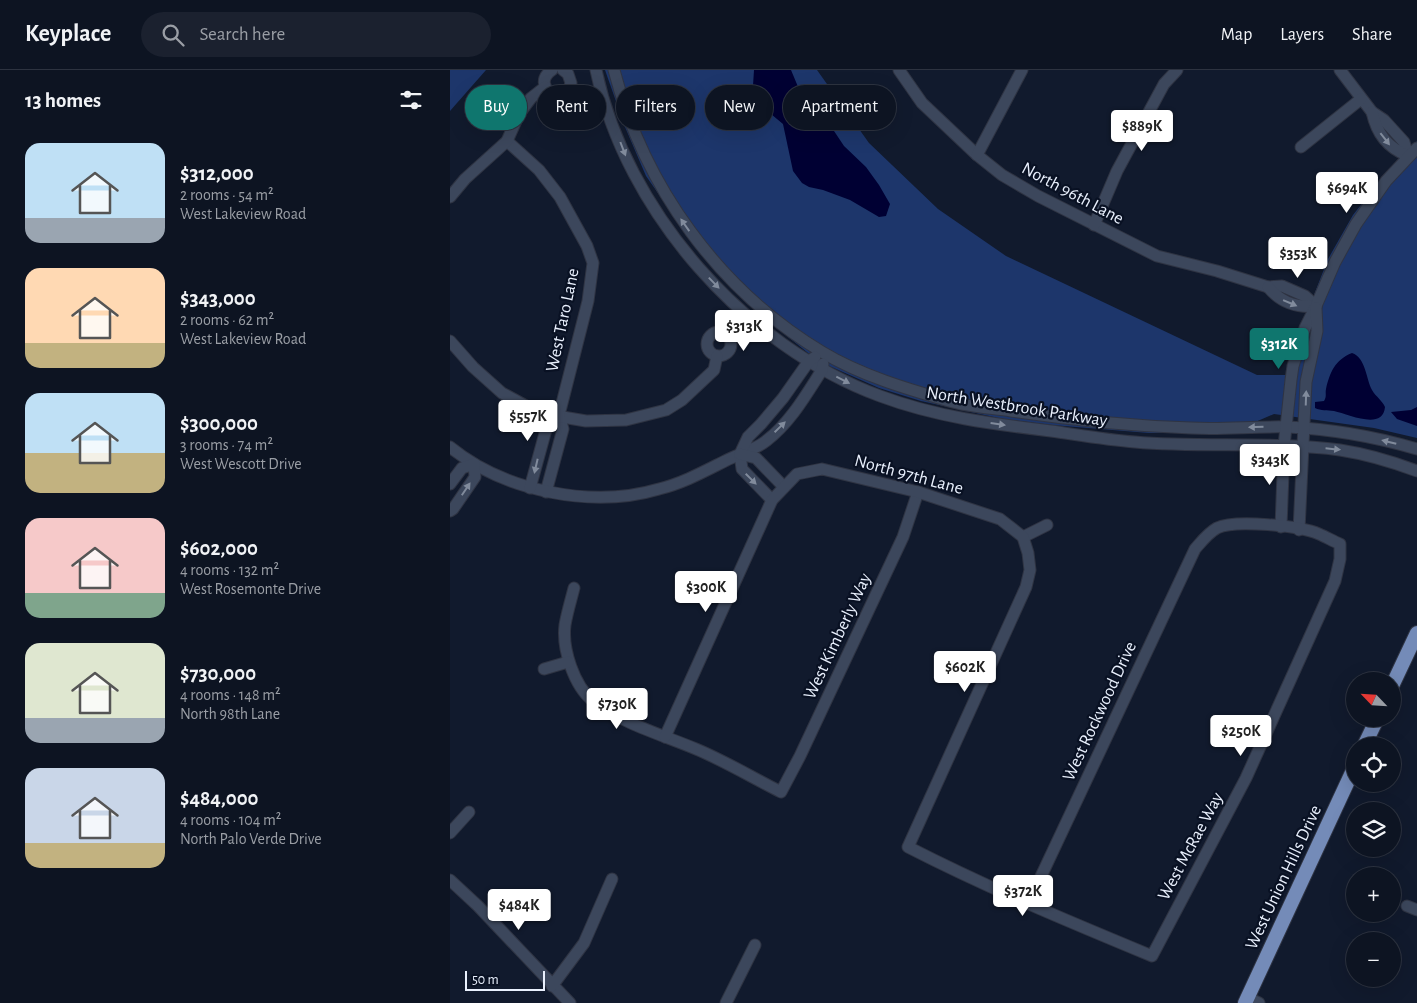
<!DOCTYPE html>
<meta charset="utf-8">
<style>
body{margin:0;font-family:"Alegreya Sans",sans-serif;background:#1b212f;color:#f1f3f6;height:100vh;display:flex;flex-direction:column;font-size:19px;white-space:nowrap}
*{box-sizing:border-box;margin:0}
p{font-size:16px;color:#9a9ea5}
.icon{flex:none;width:28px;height:28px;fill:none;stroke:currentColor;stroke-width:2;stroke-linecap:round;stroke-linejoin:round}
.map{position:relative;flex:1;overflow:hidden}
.details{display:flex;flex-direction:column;background:#0d1422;width:450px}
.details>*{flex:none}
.banner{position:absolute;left:15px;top:15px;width:475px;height:45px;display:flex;gap:10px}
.needle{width:32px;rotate:295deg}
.controls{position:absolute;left:896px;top:602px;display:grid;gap:10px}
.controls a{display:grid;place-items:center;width:55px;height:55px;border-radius:50%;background:#0d1422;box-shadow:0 5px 20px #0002,0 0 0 1px #2d3340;font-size:25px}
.scale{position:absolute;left:15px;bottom:12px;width:80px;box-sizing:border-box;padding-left:5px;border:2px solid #e9f0fd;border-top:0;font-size:14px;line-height:18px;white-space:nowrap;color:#e9f0fd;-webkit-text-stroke:4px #091123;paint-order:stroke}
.price{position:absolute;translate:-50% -42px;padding:0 11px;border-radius:5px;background:#fff;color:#222;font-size:16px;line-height:32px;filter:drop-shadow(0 1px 2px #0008)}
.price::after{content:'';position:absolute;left:50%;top:30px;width:15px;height:11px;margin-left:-8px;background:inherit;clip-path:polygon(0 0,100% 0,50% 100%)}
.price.active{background:#0f766e;color:#fff}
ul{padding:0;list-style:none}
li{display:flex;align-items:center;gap:15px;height:125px;padding:0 25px}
li span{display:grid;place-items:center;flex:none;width:140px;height:100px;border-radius:15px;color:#555}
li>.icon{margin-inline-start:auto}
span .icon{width:60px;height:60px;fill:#fffc;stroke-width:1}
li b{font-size:21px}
h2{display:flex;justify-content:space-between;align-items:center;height:60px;padding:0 25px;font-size:21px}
.pill{padding:0 18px;border-radius:22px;background:#0d1422;box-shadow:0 5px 20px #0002,0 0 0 1px #2d3340;font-size:18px;line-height:45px}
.pill.active{background:#0f766e;color:#fff}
header{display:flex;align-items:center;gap:30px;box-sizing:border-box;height:70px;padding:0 25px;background:#0d1422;border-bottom:1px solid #2d3340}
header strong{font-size:24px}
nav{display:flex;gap:28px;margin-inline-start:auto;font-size:18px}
.search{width:350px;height:45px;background:#1b212f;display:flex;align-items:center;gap:12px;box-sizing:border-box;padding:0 18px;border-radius:28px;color:#9a9ea5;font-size:19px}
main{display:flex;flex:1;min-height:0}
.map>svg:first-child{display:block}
.green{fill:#1d366b}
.water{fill:#003}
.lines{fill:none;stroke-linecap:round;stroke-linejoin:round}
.minor-casing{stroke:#2f3443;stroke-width:13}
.major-casing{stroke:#2f3443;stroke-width:16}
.minor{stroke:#3c475c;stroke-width:11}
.major{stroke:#748bb8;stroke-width:14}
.oneway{fill:#818b9c}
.labels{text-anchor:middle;stroke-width:4.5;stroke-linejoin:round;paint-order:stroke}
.street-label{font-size:18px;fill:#e9f0fd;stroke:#091123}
</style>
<header>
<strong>Keyplace</strong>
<div class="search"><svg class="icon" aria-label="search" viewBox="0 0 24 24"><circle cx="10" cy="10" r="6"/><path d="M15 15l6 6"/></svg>Search here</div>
<nav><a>Map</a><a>Layers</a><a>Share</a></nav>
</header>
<main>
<section class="details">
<h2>13 homes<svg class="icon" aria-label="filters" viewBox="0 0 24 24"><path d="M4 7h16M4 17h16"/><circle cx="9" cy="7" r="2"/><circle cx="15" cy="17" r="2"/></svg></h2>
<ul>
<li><span style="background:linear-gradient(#bfe0f5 75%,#9aa5b1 0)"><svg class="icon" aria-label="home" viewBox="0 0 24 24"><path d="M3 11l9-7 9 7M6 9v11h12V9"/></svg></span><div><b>$312,000</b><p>2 rooms · 54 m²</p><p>West Lakeview Road</p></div></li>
<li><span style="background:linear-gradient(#ffd9b3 75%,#c2b280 0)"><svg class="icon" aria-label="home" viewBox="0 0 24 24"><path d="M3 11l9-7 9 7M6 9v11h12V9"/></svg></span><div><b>$343,000</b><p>2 rooms · 62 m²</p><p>West Lakeview Road</p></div></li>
<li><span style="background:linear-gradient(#bfe0f5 60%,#c2b280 0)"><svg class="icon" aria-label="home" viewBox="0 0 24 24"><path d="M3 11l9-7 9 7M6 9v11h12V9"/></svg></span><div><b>$300,000</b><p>3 rooms · 74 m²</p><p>West Wescott Drive</p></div></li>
<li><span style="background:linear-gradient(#f6c9c9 75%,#7fa58c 0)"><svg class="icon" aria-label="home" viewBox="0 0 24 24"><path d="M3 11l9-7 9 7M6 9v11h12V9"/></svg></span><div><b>$602,000</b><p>4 rooms · 132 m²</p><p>West Rosemonte Drive</p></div></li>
<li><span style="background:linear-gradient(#dfe7d0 75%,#9aa5b1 0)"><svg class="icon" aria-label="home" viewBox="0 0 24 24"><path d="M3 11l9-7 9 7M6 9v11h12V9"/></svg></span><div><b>$730,000</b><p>4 rooms · 148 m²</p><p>North 98th Lane</p></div></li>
<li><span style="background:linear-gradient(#c9d6e8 75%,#c2b280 0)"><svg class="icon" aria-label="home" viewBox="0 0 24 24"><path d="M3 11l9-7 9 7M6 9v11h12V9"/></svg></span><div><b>$484,000</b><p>4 rooms · 104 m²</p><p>North Palo Verde Drive</p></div></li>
</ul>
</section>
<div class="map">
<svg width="967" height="933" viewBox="0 0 967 933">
<rect width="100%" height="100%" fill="#111a2d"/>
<!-- green -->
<g class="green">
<polygon points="0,0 36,0 0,41"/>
<polygon points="155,0 367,0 419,73 488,139 556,186 807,305 837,305 844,276 878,189 903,145 932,108 967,71 967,368 924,358 824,344 780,363 699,363 602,355 553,349 471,331 429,318 368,291 305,240 285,221 245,176 196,106 175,57"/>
</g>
<!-- water -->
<g class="water">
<polygon points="304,0 341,0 351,24 376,49 394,76 416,97 429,115 440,134 436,146 429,147 400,130 373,120 359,117 352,113 343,101 333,54 315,39 305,26 303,16"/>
<path d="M902 283C916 288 916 309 922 320 926 327 932 330 935 337 933 361 898 344 884 341 877 340 871 341 865 338V332L874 331C877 326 875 324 876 319 880 302 885 290 902 283Z"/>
<polygon points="967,337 967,356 947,349 941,342 961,340"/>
</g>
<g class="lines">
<!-- minor casing -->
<g class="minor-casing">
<g id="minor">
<path d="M102 0C79 16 114 39 121 13L118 4 113 0"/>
<path d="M146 0C176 142 295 276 430 326 486 347 543 354 601 361 629 365 657 370 685 372 753 378 822 371 890 380 916 384 943 392 967 401"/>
<path d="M164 0C194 117 269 220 372 282 410 305 457 319 499 331 519 337 541 338 561 341 621 350 681 356 741 358 773 360 805 356 838 357 881 359 926 367 967 379"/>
<polyline points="449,0 472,33 527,85 552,105 588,126 707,186 767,201 818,217 832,216 855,226 866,236"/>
<polyline points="890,0 922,42 934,50 954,72 958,86"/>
<path d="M922 42C927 64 937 77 958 86"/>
<polyline points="57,71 89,100 110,127 137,176 143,193 138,231 109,345 113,359 96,422"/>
<polyline points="851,77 911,29"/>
<polyline points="527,85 572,0"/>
<polyline points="0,127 15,109 57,71 69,44 81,28 95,17"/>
<polyline points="644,155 667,101 714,14 727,0"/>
<path d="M818 217C831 233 847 238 866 236"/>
<circle cx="269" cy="274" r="12"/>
<polyline points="0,271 23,297 52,323 89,343 136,351 176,350 216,340 232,330 264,300 267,286"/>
<path d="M0 377C54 421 142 439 209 419 233 413 253 402 275 391 288 384 305 380 316 371 340 353 356 325 372 300L373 294"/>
<polyline points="290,384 298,367 311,354 333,328 359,291 365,287"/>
<polyline points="290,384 292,399 322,430"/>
<polyline points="290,384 306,388 334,417"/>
<polyline points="0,414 12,398 24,394 25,407 3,439 0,441"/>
<polyline points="80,418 97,356 109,345"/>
<polyline points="831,457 834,376 841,310 843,296 855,258 866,236 885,192 906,154 936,111 967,78"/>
<polyline points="849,460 856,312 867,261 866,238"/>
<polyline points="573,467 597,455"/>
<path d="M124 518C121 530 117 543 115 555 112 579 124 616 143 631 169 652 215 666 246 679 275 691 303 708 331 722L350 686 453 467 468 422"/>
<polyline points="94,599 118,592"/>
<path d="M215 667 322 430 347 404 372 399 468 422 550 449 573 467 578 483 580 500 576 517 458 777C538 818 620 852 702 886L796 708 885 511 890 489V474C883 471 876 467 869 464 851 456 785 449 767 458 758 463 752 471 745 479L578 834"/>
<polyline points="0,763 19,742"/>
<polyline points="0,810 28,836 120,933"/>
<polyline points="957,836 967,840"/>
<polyline points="102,916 134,873 162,809"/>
<polyline points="798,928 809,933"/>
<polyline points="276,933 305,875"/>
</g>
</g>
<!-- major casing -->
<g class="major-casing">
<g id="major">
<polyline points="942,616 967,563"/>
<polyline points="914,676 927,649"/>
<polyline points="795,933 905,696"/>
</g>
</g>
<!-- minor -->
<use href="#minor" class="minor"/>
<!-- major -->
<use href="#major" class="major"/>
</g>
<!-- one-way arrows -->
<defs><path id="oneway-solid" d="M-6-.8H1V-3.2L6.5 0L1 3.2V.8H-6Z" transform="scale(1.25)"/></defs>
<g class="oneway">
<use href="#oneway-solid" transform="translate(935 69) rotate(52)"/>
<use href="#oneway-solid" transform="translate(173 79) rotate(69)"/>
<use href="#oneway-solid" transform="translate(235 155) rotate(-125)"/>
<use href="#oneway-solid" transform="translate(264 213) rotate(46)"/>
<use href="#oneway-solid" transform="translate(840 233) rotate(23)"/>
<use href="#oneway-solid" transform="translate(393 310) rotate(27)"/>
<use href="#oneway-solid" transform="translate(856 328) rotate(-88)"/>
<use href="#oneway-solid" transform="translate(548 354) rotate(8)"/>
<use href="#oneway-solid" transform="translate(330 357) rotate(-44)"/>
<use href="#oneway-solid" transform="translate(806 357) rotate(179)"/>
<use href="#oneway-solid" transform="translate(939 372) rotate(-166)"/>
<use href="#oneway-solid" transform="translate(883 379) rotate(6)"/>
<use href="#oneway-solid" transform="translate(86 396) rotate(103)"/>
<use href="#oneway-solid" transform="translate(301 409) rotate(45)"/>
<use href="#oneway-solid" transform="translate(16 419) rotate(-56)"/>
</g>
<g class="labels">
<!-- street labels -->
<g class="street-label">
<text transform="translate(623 123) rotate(28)" y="6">North 96th Lane</text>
<text transform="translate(112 250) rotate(-78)" y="6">West Taro Lane</text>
<text transform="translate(567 336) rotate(9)" y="6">North Westbrook Parkway</text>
<text transform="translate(459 404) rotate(15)" y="6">North 97th Lane</text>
<text transform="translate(387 566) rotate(-65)" y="6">West Kimberly Way</text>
<text transform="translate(649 641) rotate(-65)" y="6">West Rockwood Drive</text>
<text transform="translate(740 776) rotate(-62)" y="6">West McRae Way</text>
<text transform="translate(833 807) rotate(-65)" y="6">West Union Hills Drive</text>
</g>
</g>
</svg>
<div class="controls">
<a><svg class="needle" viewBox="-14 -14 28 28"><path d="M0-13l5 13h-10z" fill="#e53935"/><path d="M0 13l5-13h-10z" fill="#9a9ea5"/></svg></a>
<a><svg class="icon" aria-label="locate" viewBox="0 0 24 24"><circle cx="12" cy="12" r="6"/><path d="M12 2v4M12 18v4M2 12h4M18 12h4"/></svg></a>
<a><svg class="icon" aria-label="layers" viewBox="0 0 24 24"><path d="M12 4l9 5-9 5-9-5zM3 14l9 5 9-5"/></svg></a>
<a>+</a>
<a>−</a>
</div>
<div class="scale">50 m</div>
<b class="price" style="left:692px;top:82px">$889K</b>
<b class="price" style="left:897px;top:144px">$694K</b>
<b class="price" style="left:848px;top:209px">$353K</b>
<b class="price" style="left:294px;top:282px">$313K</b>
<b class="price active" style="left:829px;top:300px">$312K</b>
<b class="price" style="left:78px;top:372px">$557K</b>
<b class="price" style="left:820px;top:416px">$343K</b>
<b class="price" style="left:256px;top:543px">$300K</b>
<b class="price" style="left:515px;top:623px">$602K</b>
<b class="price" style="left:167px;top:660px">$730K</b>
<b class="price" style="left:791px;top:687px">$250K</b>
<b class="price" style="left:573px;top:847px">$372K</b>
<b class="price" style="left:69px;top:861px">$484K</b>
<div class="banner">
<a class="pill active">Buy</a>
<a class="pill">Rent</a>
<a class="pill">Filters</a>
<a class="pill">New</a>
<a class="pill">Apartment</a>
</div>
</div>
</main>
